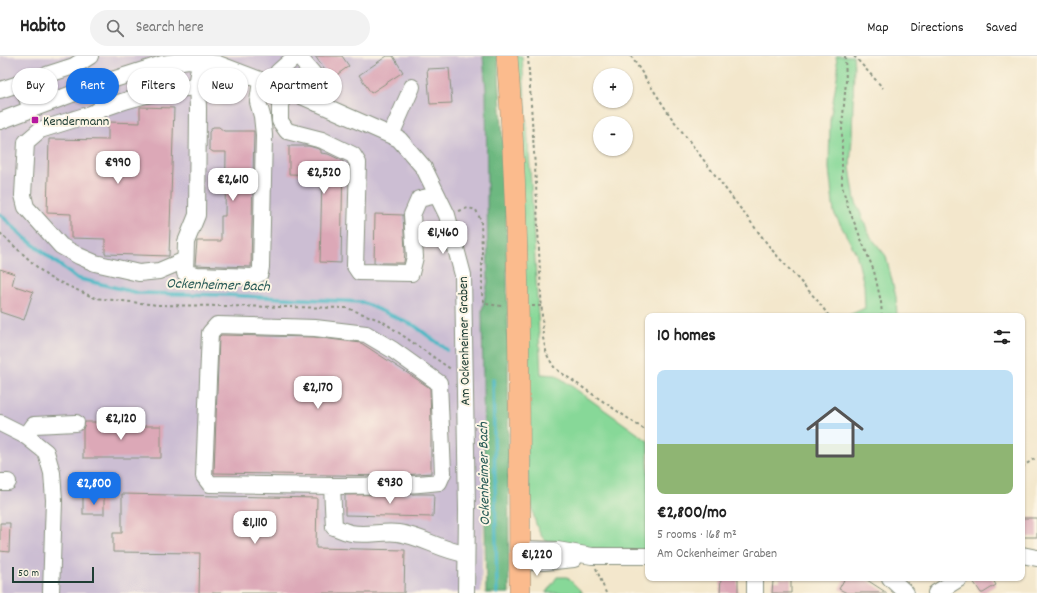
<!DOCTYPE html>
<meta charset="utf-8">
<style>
body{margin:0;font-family:Dekko,sans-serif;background:#f2f2f2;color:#222;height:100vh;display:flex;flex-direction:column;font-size:15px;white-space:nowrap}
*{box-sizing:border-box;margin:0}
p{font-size:13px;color:#767676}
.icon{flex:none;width:22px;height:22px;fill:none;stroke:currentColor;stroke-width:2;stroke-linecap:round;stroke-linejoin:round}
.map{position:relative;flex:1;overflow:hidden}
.sheet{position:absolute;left:645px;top:257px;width:380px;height:268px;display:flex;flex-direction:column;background:#fff;border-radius:8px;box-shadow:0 1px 3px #0004}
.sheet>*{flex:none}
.banner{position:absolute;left:12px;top:12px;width:380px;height:36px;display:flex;gap:8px}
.fabs{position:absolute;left:593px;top:12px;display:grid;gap:8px}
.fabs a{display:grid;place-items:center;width:40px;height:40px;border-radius:50%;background:#fff;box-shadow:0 1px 3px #0004;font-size:20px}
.scale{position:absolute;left:12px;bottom:10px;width:82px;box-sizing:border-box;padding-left:4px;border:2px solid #1f3d34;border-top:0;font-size:11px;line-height:14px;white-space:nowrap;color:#1f3d34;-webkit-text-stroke:3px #fcf5e5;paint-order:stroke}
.price{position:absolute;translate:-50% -34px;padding:0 9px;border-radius:8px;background:#fff;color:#222;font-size:13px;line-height:26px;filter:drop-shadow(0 1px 2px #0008)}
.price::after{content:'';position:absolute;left:50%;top:24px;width:12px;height:9px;margin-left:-6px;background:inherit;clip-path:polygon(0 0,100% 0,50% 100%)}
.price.selected{background:#1a73e8;color:#fff}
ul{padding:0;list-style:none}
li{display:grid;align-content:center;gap:8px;height:212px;padding:0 12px}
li+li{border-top:1px solid #e0e0e0}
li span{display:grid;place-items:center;height:124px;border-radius:8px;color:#555}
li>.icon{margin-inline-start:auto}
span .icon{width:72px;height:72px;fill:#fffc;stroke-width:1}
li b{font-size:17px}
h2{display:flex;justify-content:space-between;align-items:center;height:48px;padding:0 12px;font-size:17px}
.chip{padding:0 14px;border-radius:18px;background:#fff;box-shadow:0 1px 3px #0004;font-size:14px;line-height:36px}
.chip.selected{background:#1a73e8;color:#fff}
header{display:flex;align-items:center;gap:24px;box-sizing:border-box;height:56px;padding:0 20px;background:#fff;border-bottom:1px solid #e0e0e0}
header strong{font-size:19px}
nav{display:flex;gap:22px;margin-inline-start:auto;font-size:14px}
.search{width:280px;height:36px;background:#f2f2f2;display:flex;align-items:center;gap:10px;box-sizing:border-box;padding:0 14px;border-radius:22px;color:#767676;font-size:15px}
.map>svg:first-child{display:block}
.industrial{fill:#ccbed3}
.green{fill:#87d898;stroke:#538a66}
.forest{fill:#6db880;stroke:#467a5a}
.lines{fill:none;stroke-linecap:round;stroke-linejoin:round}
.stream{stroke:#4ab8c5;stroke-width:3.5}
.building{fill:#dca8b7}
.minor-casing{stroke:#899280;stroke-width:18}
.major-casing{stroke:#899280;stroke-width:22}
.path{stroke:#899280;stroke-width:2;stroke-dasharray:3 3;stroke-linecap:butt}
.minor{stroke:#fff;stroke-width:16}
.major{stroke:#fbbb8d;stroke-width:21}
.poi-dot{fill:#b5179e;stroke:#fcf5e5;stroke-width:1.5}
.labels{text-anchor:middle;stroke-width:4;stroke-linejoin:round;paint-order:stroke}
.poi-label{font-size:14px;fill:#1f3d34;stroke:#fcf5e5;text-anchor:start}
.street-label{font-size:14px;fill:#1f3d34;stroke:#fcf5e5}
.water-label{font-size:15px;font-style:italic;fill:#2a5c58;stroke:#fcf5e5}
</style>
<header>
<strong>Habito</strong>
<div class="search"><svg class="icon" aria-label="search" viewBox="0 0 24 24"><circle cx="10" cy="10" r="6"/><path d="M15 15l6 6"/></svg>Search here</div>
<nav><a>Map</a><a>Directions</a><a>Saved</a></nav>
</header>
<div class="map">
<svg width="1037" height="537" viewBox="0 0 1037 537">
<rect width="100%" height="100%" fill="#fcf5e5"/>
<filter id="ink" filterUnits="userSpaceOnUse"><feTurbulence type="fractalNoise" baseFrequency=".025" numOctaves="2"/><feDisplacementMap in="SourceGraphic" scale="8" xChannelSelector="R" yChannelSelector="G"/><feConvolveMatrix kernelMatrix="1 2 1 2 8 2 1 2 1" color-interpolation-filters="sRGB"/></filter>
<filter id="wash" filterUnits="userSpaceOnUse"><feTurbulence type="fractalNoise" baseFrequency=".012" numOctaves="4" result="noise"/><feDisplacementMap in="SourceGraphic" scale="16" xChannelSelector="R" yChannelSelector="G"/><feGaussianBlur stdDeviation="0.9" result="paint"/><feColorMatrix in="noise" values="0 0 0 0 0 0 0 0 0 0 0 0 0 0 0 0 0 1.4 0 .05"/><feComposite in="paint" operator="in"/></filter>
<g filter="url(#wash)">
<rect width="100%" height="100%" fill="#f3e7cc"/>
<!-- industrial -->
<polygon class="industrial" points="0,0 492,0 497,74 481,537 0,537"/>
<!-- green -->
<g class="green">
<path d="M515 0H522L531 127 541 318 556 319 648 385V495L557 491C553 489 549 487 546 485 529 472 528 413 526 392Z"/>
<polygon points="836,0 853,0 854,11 852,82 850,111 855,144 870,180 886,200 896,241 897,260 847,260 865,252 864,229 856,197 834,157 829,112 830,64 838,15"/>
<polygon points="557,521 567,521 583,537 546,537"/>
</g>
<!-- forest -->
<polygon class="forest" points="483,0 498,0 506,143 508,269 509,537 486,537 482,255 488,225 486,34"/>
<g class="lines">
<!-- stream -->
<g class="stream">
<polyline points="0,158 25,182 76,222 138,237 225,239 362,246 415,270 447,294"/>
<polyline points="493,323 497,537"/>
</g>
</g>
<g id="blocks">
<!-- building -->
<g class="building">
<polygon points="315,0 342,0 349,10 331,23"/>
<polygon points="387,0 393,0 403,16 371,37 359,19"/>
<polygon points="449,12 452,47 430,48 427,13"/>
<polygon points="140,51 174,52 169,200 105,198 105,183 71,182 71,158 47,157 49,83 108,84 108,66 140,67"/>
<polygon points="213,71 219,71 224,75 254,75 251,211 195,209 197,185 221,185 221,160 225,160 226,96 213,96 209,93 209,76"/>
<polygon points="289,90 309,90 319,93 321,94 321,97 328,98 343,105 341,207 320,206 322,119 289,118"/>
<polygon points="375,158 403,159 405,195 404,207 374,207"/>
<polygon points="0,213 15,218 12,229 33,236 24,264 0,256"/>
<polygon points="221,279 314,281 361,287 415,322 430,332 431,370 431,417 389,420 214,417 219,281"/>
<polygon points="85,366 113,366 113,370 161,370 161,402 83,402 83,373"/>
<polygon points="122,438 317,442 316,492 405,494 404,537 199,537 200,497 113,496 113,477 122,477"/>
<polygon points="417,438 434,438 433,461 345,459 345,439"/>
<rect x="83" y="441" width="21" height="17"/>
<rect x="1022" y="462" width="15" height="19"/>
<polygon points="0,467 10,467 9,496 0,495"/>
<polygon points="721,522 738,522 738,537 720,537"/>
<polygon points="780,522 791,522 791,537 772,537 773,525 780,525"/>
<polygon points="845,522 864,522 887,537 847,537 839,533"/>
<polygon points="971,522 992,522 996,529 983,537 981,537"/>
</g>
</g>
</g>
<g filter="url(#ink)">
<use href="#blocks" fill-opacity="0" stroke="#899280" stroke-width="1"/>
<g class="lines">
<!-- minor casing -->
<g class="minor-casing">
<g id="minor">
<polyline points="298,0 327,34 317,47"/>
<polyline points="200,6 197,24 198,53 197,159 186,186 185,217 197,219 253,221 260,217 261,211 264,79 262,60 258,46 261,25"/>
<polyline points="21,26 31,53"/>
<polyline points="96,29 104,52 91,58 40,74 26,86 23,139 26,151 61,190 79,200 95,207 139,217 159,215 185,204"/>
<polyline points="271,29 278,16 296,0"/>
<polyline points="0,34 74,10 90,0"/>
<polyline points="286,34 280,49 280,65 287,75 322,84 353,99 358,107 355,210 359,216 411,217 415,201 412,159 419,143 437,139"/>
<path d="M104 52C134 41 166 33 197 31"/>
<polyline points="0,65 96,29 162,8 188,4 218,8 297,38 399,83 424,112 447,159 463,219 467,454 466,537"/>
<polyline points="391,79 412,31"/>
<polyline points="0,367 26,380 46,396 52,417 54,444 51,537"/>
<polyline points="26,380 34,369 76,367"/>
<polyline points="0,426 8,426"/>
<path d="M332 430C367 429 403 431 439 426L443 417 439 327 393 294 366 278 315 272 217 269 210 277 204 420 210 428 332 430 334 471C339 473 346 476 351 477 367 480 383 475 398 477 422 480 442 495 466 498"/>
<polyline points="520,493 557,494 592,500 648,500"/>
<polyline points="1022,499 1037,502"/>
<polyline points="520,506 544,506 574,503"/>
<polyline points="890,522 906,537"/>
<polyline points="755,537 755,522"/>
<polyline points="936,537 960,522"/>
</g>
</g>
<!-- major casing -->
<g class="major-casing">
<path id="major" d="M507 0C521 178 519 358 520 537"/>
</g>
<!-- path -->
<g class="path">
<polyline points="528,0 536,128 543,282 547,299 554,311 560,316 648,376"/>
<polyline points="631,0 671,61 772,194 817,244 829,260"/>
<polyline points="845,0 846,25 842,72 842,130 848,151 874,215 881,246 882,260"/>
<polyline points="854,0 883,32"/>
<polyline points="459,155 468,152 476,154 481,165 482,197 482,238 483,243 486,248 502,250"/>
<polyline points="0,177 48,221 95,242 158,249 347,252 382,265 452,314"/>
<polyline points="532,250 541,250"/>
<polyline points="1022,411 1037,401"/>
<polyline points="596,512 606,537"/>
</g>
<!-- minor -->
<use href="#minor" class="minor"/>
<!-- major -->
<use href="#major" class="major"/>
</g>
</g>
<!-- markers -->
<rect class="poi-dot" x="31" y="60" width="8" height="8" rx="2"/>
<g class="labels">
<!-- poi labels -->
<g class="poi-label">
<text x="43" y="69">Kendermann</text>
</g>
<!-- street labels -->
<g class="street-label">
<text transform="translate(463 285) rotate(-91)" y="5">Am Ockenheimer Graben</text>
</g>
<!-- water labels -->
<g class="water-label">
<text transform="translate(218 228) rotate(2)" y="5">Ockenheimer Bach</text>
<text transform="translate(483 418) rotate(-91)" y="5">Ockenheimer Bach</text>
</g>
</g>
</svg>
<div class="fabs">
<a>+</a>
<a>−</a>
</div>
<div class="scale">50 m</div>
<b class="price" style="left:118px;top:129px">€990</b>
<b class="price" style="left:324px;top:139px">€2,520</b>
<b class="price" style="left:233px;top:146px">€2,610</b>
<b class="price" style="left:443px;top:199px">€1,460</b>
<b class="price" style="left:318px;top:354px">€2,170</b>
<b class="price" style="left:121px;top:385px">€2,120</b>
<b class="price" style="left:390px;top:449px">€930</b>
<b class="price selected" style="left:94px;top:450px">€2,800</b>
<b class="price" style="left:255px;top:489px">€1,110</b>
<b class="price" style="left:537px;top:521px">€1,220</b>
<div class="banner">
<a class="chip">Buy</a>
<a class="chip selected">Rent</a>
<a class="chip">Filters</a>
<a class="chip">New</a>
<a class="chip">Apartment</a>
</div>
<section class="sheet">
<h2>10 homes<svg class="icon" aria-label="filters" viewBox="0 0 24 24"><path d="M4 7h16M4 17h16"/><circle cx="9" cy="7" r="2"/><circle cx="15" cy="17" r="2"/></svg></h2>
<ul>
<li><span style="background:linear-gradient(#bfe0f5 60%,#8fb573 0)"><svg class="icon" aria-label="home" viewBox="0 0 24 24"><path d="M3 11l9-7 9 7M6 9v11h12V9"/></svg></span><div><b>€2,800/mo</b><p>5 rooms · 168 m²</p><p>Am Ockenheimer Graben</p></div></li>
</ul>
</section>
</div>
